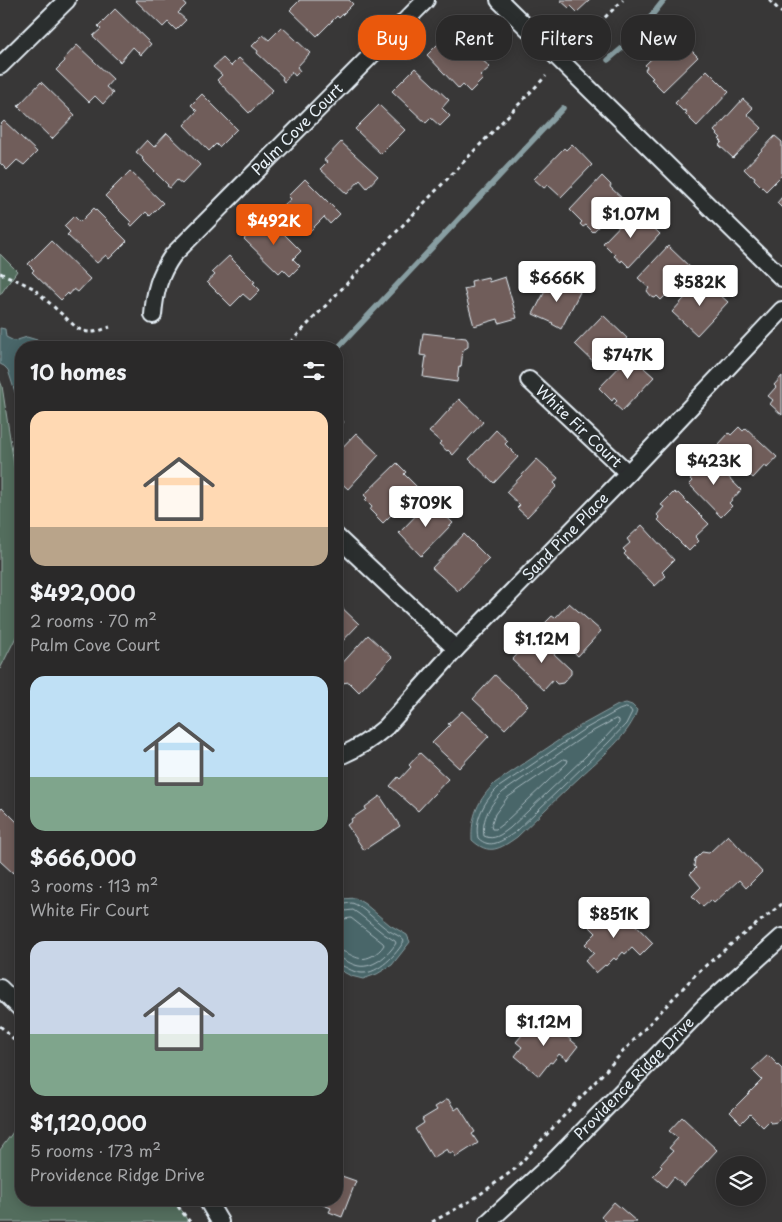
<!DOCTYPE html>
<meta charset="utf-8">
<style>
body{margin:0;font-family:"Playpen Sans",sans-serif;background:#363535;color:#f1f3f6;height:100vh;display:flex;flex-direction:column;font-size:19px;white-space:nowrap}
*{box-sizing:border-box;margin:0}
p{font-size:16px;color:#a5a6a8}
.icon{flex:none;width:28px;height:28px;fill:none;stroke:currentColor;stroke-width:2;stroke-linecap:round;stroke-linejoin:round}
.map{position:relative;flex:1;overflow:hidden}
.side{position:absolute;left:15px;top:341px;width:328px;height:865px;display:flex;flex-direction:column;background:#2a2929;border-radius:20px;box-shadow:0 2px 12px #0003,0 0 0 1px #464546}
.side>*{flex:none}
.hud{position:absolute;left:358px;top:15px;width:349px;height:45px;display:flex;gap:10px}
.controls{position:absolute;left:716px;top:1156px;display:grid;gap:10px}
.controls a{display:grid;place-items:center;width:50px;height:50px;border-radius:50%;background:#2a2929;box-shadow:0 2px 12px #0003,0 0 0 1px #464546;font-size:25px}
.price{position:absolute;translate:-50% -42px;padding:0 11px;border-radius:5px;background:#fff;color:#222;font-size:16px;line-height:32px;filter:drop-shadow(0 1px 2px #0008)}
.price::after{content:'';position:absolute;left:50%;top:30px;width:15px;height:11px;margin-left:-8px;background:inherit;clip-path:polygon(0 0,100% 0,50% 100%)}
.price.current{background:#ea580c;color:#fff}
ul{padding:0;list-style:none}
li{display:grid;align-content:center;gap:10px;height:265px;padding:0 15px}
li span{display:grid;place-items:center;height:155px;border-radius:15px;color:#555}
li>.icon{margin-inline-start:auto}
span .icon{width:90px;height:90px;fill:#fffc;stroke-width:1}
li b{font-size:21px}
h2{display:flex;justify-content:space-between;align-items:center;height:60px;padding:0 15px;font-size:21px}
.tag{padding:0 18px;border-radius:20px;background:#2a2929;box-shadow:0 2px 12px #0003,0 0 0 1px #464546;font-size:18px;line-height:45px}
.tag.current{background:#ea580c;color:#fff}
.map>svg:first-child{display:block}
.green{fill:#526d5d;stroke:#9dafaa}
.water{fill:#486669;stroke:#889ea2}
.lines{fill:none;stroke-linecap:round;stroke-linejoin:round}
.shore{stroke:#a8b9bf;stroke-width:1}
.stream{stroke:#889ea2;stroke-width:5.5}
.building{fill:#705d5a;stroke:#e8f1f8}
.street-casing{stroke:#e8f1f8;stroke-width:20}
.path{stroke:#e8f1f8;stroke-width:3;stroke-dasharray:4 4;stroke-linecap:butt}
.street{stroke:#2a2d2e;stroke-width:16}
.labels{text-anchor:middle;stroke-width:4;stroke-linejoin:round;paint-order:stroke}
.street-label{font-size:15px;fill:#e8f1f8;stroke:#2a2d2e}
</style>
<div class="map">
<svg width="782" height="1222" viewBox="0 0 782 1222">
<rect width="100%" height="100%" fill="#383737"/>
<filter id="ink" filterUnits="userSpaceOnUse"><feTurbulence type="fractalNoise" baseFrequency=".02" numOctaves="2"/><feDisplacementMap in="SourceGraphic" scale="10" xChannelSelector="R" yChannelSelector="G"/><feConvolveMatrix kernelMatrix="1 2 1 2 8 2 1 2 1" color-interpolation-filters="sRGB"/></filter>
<g filter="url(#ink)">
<!-- green -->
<g class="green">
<polygon points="0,254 17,271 0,295"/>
<polygon points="0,381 2,386 21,510 21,627 0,669"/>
<polygon points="21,1121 21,1200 173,1200 183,1212 188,1222 0,1222 0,1150"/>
</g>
<!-- water -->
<g class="water">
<polygon points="0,328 5,329 6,337 14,341 27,337 37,340 39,346 39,347 21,348 21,411 8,370 4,366 0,364"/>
<path d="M626 703 632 705 637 710C631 734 599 759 581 776 559 796 538 817 517 837 500 849 489 856 472 840 471 816 478 800 495 783L580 726 618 705Z"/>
<polygon points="355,898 365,904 390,925 407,935 410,942 392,965 377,974 363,979 351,976 336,968 336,902 341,899"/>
</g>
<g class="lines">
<!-- shore -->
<g class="shore">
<path d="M626 708 630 709 632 712 626 724 608 743 514 833C502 841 490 850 478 838 474 819 485 800 499 787L583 730 619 710Z"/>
<path d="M616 719 619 720V723L604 739 510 828C502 834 494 841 484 836 481 819 491 803 503 792L586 735Z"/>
<polygon points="564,759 568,760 567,763 505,822 496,829 492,829 491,826 495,814 507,798"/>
<path d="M336 906C341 905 347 903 352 903 361 905 379 924 388 930 394 934 401 936 404 941 397 954 378 974 362 973 352 973 345 965 336 964"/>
<path d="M336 912 353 910 359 914 384 934 395 941 396 943C389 955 371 971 355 965 348 963 344 958 336 958"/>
<path d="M336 920 351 918 383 943 384 945C381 950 377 953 372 956 356 964 351 951 336 950"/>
</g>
<!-- stream -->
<g class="stream">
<polyline points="608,60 634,38 664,0"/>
<polyline points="336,350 563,108"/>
</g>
</g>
<!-- building -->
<g class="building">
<polygon points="135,0 182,0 186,5 178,13 186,20 176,30 168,22 163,27"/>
<polygon points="299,0 349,0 353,4 339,18 337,16 317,36 290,10 299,1"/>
<polygon points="560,0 590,0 577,12 571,6 569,8"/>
<polygon points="115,9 151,44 141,55 133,47 120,62 93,36 101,29 98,26"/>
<polygon points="466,23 490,48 480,58 490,67 480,76 483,79 470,92 463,85 459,89 427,55 441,41 444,45 451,38 450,36 456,30 457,32"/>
<polygon points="282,27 310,53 297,67 300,71 295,76 292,72 284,82 282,79 283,77 257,53 258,51 252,46 263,35 269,40"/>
<polygon points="678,33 687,42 685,44 698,57 663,91 651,79 653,78 645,70 647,67 645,65"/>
<polygon points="77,45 113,79 106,87 113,93 103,104 95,96 89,102 56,70 65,61 64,59"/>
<polygon points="223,58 231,66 239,58 273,90 249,113 217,80 222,75 213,67"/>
<polygon points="415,68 449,100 442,108 450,116 440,126 431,118 426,123 392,91"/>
<polygon points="707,70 729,92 697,126 685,114 687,112 684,110 683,111 675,103"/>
<polygon points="41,82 75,115 52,139 18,106"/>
<polygon points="202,94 237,129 219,147 216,144 209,151 184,125 197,111 191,105"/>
<polygon points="743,99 753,108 747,114 762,128 733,158 719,145 722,142 719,139 721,138 714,131"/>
<polygon points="379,105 405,130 381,154 355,129"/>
<polygon points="4,121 37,152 24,165 17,160 7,170 0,163 0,125"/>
<polygon points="167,133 200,165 182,184 177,180 170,188 167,186 168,185 142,159 143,158 136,152 147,140 154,147"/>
<polygon points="775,136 782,142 782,175 766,191 754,179 755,177 752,175 751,176 744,169"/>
<polygon points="341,142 378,176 367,188 360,180 347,194 320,169 327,162 324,160"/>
<polygon points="572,144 592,165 561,197 548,185 544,188 534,179 564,148 566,150"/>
<polygon points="130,171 163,203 150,216 146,212 132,226 129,224 131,222 105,196"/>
<polygon points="602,176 611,185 610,187 624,200 593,232 586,225 583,227 580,224 582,222 570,210"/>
<polygon points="305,179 340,214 330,224 324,217 310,231 284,205 291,199 288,196"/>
<polygon points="782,197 782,208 777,203"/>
<polygon points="94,208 127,241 109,259 106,255 97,263 67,235 70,232 64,226 74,216 80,222"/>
<polygon points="635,210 660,234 629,267 622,260 621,262 614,256 615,255 603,243"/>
<polygon points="265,215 301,251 293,259 300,266 290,276 283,269 279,273 244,239 251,233 249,231"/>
<polygon points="51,241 90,279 78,292 74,289 69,295 68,293 61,300 32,272 34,270 28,264"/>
<polygon points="668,246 692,269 661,300 657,296 655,298 652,297 647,291 649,288 638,278"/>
<polygon points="229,256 255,282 253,283 260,290 250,300 243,294 231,306 207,282 215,275 212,272"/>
<polygon points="488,277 489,282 505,277 517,318 499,323 498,319 474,326 464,289 472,287 471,281"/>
<polygon points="552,278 580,292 561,329 552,324 553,323 533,314"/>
<polygon points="702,279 728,302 697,335 672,312"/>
<polygon points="603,315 627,338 599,367 575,344"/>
<polygon points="423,333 466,338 468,341 468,347 463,350 461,367 459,366 457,382 423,377 426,356 420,355"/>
<polygon points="634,349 639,349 649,358 648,363 644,368 654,377 622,411 614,404 617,401 614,398 612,401 599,388 630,356 629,355"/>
<polygon points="782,376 782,415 770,404 773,400 768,396 776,387 774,385"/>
<polygon points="459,399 483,422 453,455 448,450 447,451 439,444 441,442 429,432"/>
<polygon points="336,416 344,422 336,429"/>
<polygon points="739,427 743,431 746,428 777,457 767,468 765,465 753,478 718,445 729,433 731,435"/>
<polygon points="496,430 508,441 505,444 518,457 494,483 469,459"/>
<polygon points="356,433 379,455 348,489 336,478 336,454"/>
<polygon points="708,456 741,490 729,503 732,506 721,517 689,484 692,481 690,479 697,472 694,469"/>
<polygon points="537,459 558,478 554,483 557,486 527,517 517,508 520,505 506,492"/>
<polygon points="397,463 406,472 404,474 418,488 383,523 370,510 372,507 365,500 367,498 364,495"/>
<polygon points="674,492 676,494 678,493 709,524 695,537 699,541 689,551 658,520 660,518 657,515 664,507 661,505"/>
<polygon points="430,501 453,523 421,556 399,533"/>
<polygon points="642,525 674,560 662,572 666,576 655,586 624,554 626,552 623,549 630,543 627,539"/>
<polygon points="464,534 489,559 458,591 432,568"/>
<polygon points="336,602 359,624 336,648"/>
<polygon points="569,603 601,631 578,656 544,624 552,616 555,618"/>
<polygon points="368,635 392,657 359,692 349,682 342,683 336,677 336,668 338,668"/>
<polygon points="534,635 571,670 571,674 563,683 557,684 553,680 544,690 512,660 527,644 526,643"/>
<polygon points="495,675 528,705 505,729 473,699"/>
<polygon points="462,711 489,736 459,768 432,743 450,725 448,724"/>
<polygon points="420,753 448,779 418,811 390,786 398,777 400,779 411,767 409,765"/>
<polygon points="380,796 400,826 364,850 347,825 352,821 351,819 366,809 365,807"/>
<polygon points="2,807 20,825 21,825 21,865 13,873 0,861 0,809"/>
<polygon points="728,835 762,872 746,888 739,880 714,903 711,900 703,907 692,896 701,887 690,874 696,868 694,866 695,859 702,852 709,853"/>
<polygon points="617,906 653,943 640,956 632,948 625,954 623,952 616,960 614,958 606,966 605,965 596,973 585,961 594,953 585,944 596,933 586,923 597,912 604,919"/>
<polygon points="546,1019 578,1046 567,1060 559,1054 552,1063 550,1062 539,1076 515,1056 522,1047 516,1042 528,1028 534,1033"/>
<polygon points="768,1055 782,1069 782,1117 777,1122 771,1123 769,1121 763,1127 750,1114 741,1123 730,1112 762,1080 752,1070"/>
<polygon points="448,1099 455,1110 459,1107 475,1132 472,1134 478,1143 456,1157 453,1152 450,1154 447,1149 433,1158 415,1129 424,1123 422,1119 437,1110 435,1107"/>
<polygon points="682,1117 717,1150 684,1186 674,1177 666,1187 653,1176 662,1167 660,1165 673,1151 669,1148 678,1138 669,1131"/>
<polygon points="336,1174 356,1181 342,1217 329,1212 331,1208 311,1200 336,1200"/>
<polygon points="614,1202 637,1222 604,1222 605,1221 601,1217"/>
</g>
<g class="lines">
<!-- street casing -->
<g class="street-casing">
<g id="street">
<polyline points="499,0 782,278"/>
<polyline points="0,66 67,0"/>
<path id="s1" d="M153 315C155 291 159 275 173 255L426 0"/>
<path id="s2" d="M529 380 628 473"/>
<polyline points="336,536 456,649"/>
<path id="s3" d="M342 755C359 748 372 739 386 727L456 649 628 473 782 310"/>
<polyline points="0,988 21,1009"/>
<polyline points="207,1200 220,1222"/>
<path id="s4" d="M488 1222 554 1161 704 1007 782 937"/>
</g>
</g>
<!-- path -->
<g class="path">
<polyline points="769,0 782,13"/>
<polyline points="576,45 623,0"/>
<path d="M0 273 21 282 33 288 77 328C90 335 96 332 110 327"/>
<polyline points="285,348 546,76"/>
<polyline points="0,1026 21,1046"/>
<polyline points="173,1200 190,1222"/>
<polyline points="432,1222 472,1200 515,1169 619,1056 698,972 735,941 782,904"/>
</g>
<!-- street -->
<use href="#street" class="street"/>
</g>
</g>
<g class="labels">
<!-- street labels -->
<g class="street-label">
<text dy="5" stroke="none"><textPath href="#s1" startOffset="241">Palm Cove Court</textPath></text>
<text dy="5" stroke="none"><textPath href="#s2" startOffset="68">White Fir Court</textPath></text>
<text dy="5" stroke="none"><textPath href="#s3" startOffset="314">Sand Pine Place</textPath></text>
<text dy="5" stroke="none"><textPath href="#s4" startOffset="205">Providence Ridge Drive</textPath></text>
</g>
</g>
</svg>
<div class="controls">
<a><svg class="icon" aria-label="layers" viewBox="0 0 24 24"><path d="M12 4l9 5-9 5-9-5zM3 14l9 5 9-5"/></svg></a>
</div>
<b class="price" style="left:631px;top:239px">$1.07M</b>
<b class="price current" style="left:274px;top:246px">$492K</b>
<b class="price" style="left:557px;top:303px">$666K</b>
<b class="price" style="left:700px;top:307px">$582K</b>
<b class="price" style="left:628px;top:380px">$747K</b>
<b class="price" style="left:714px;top:486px">$423K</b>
<b class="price" style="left:426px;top:528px">$709K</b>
<b class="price" style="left:542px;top:664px">$1.12M</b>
<b class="price" style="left:614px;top:939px">$851K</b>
<b class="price" style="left:544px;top:1047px">$1.12M</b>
<div class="hud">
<a class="tag current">Buy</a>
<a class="tag">Rent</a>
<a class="tag">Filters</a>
<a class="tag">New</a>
</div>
<section class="side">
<h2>10 homes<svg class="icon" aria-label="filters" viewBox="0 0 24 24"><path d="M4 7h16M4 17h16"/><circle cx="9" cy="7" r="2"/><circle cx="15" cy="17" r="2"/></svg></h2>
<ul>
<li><span style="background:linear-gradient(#ffd9b3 75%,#b9a48a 0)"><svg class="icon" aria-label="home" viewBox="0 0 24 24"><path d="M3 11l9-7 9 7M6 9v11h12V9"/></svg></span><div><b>$492,000</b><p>2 rooms · 70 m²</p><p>Palm Cove Court</p></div></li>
<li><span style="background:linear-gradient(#bfe0f5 65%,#7fa58c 0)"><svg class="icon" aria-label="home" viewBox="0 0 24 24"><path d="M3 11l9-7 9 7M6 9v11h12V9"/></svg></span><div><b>$666,000</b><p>3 rooms · 113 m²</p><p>White Fir Court</p></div></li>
<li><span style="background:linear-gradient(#c9d6e8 60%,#7fa58c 0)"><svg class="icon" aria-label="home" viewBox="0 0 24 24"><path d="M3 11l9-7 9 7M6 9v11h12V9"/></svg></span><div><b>$1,120,000</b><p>5 rooms · 173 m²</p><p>Providence Ridge Drive</p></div></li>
</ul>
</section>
</div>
